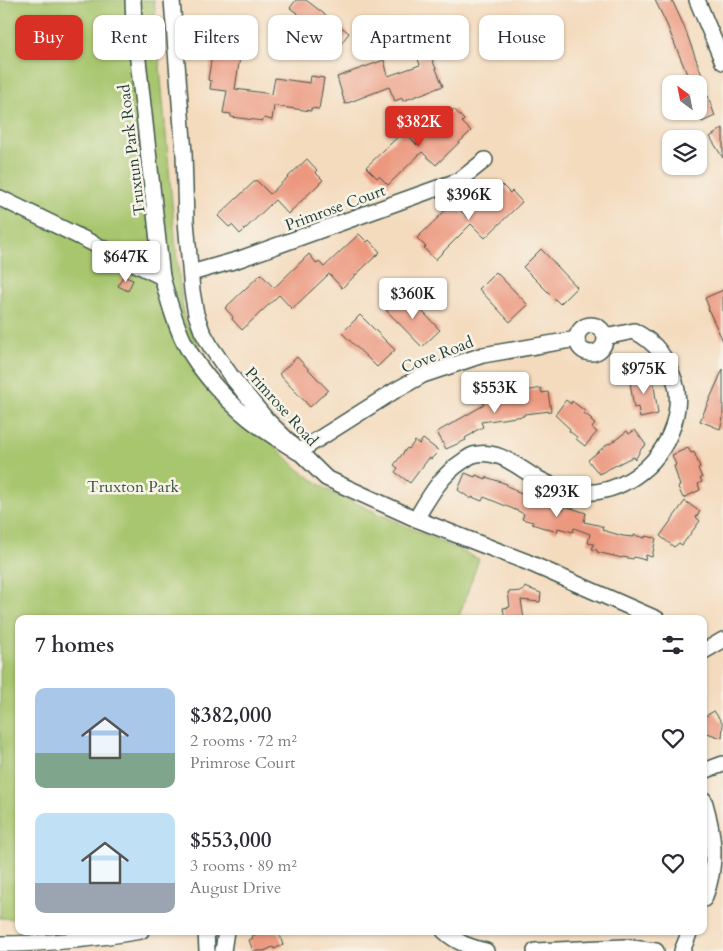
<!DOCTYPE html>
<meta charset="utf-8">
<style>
body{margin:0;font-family:Cardo,serif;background:#f7f7f7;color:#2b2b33;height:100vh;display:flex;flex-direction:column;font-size:19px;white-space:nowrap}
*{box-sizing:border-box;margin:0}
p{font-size:16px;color:#7c7c81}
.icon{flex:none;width:28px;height:28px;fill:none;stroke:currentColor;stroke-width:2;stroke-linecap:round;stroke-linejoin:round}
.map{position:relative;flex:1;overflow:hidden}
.drawer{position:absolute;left:15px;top:615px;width:692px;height:320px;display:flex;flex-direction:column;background:#fff;border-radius:10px;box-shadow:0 1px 4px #0004}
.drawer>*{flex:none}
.hud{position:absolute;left:15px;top:15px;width:694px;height:45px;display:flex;gap:10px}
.needle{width:32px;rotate:328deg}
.controls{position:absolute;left:662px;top:75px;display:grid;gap:10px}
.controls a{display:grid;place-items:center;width:45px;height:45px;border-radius:10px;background:#fff;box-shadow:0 1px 4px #0004;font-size:25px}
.price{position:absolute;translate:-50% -42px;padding:0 11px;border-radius:5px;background:#fff;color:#222;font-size:16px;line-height:32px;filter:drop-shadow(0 1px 2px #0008)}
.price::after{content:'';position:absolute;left:50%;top:30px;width:15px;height:11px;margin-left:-8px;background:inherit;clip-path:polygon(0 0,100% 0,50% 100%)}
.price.current{background:#d93025;color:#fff}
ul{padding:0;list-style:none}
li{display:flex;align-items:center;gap:15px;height:125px;padding:0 20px}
li span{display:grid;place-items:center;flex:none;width:140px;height:100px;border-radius:10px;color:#555}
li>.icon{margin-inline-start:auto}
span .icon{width:60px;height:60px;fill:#fffc;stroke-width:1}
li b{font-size:21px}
h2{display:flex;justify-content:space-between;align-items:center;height:60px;padding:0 20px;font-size:21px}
.chip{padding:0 18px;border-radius:10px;background:#fff;box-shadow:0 1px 4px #0004;font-size:18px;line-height:45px}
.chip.current{background:#d93025;color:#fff}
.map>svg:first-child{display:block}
.green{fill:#a7c66e;stroke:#638251}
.building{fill:#ec987f}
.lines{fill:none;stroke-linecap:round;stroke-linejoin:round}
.minor-casing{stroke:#3f5549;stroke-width:18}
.minor{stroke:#fff;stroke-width:15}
.labels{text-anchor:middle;stroke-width:5;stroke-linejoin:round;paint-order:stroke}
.street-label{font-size:16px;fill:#1f3d34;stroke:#f7f3e8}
.park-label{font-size:16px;fill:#3a5840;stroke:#f7f3e8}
</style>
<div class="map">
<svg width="723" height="951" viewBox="0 0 723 951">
<rect width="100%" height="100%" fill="#f7f3e8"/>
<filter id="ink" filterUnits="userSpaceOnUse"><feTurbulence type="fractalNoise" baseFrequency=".02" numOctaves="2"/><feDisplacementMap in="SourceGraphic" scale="10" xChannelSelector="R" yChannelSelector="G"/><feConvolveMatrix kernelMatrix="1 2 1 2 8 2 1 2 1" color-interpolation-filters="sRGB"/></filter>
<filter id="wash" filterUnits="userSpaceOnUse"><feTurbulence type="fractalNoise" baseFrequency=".0096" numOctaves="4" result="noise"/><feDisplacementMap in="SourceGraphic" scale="20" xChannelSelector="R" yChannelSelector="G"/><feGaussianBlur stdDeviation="1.12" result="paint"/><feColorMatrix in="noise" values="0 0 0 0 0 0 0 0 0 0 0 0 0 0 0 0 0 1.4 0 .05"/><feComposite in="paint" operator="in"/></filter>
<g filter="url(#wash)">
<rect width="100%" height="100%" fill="#f4dbbe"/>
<!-- green -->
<polygon class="green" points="0,0 154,0 177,259 184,319 219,381 267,438 299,470 331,492 479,559 458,619 19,619 19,919 0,918"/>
<g id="blocks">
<!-- building -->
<g class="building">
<polygon points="296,0 306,0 349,33 340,45 290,8"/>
<polygon points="655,0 672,0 684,26 704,81 691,84 667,25"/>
<polygon points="216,40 248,45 246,58 240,57 235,89 272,94 275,78 310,83 311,76 324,78 319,109 311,108 311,111 274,106 272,120 264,118 263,121 231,117 231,114 223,113 227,91 210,89 211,81 208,80 213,48 215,48"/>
<polygon points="430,54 443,86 403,101 402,98 395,101 389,87 345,104 337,77 384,60 388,76 420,65 418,59"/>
<polygon points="708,96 715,116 702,122 698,113 699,100"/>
<polygon points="454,109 464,120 462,122 471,131 436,165 422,152 388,185 379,176 377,178 366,167 404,131 417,145"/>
<polygon points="723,128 723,158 710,137"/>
<polygon points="307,159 317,170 315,172 323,180 288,214 275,200 240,234 232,225 229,227 218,216 256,180 270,194"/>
<polygon points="501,184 510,193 512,191 522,202 485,238 471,224 435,260 424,248 426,247 417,238 453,203 467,217"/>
<polygon points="359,234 367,242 369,240 380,252 342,288 329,274 292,309 279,295 242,330 232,319 233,317 225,308 261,274 274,288 309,254 317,264 319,262 324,267"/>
<polygon points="541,249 577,287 560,304 523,267"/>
<polygon points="496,272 528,305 510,322 479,289"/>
<polygon points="123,276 133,280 128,291 118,286"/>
<polygon points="723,290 723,341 708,309 709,308 705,298"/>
<polygon points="404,292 440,330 422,347 386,310"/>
<polygon points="360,315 395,350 377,367 342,333"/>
<polygon points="297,357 328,390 310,407 279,374"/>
<polygon points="723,369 723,418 720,429 700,421"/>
<polygon points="652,372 658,414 640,418 638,407 634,408 630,382 636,381 635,375"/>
<polygon points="541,388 542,393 548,392 551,411 524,414 524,416 481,422 483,427 473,432 474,433 465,438 466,440 446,449 437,432 484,405 483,401 489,400 489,397 504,394 505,397 521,394 521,392"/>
<polygon points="566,400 571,404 572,401 585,411 584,413 592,419 591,421 595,424 592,428 597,432 585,446 576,439 577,437 569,431 570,429 555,415"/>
<polygon points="635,430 646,445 641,449 635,460 634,457 628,459 599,474 588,460 609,443 610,444 627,431 629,434"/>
<polygon points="423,439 439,451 431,459 429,458 410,483 395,472 398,468 394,465 407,448 409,449 415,441 419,444"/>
<polygon points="688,448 691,453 694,452 700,467 698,468 702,478 700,478 702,482 698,484 700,490 683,498 678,487 680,486 674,466 676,465 672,455"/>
<polygon points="465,473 475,477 476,475 486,479 486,477 507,484 507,486 516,490 516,492 534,498 534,500 544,504 564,510 565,506 586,513 584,522 598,525 603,527 602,530 623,536 634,537 634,535 645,538 645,536 656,538 652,557 646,555 645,560 634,557 633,559 623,557 622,558 597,552 597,550 592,549 594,544 588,543 590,534 574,528 573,532 558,528 557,532 532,524 533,522 522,519 524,514 518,511 484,497 482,501 472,497 471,499 458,490"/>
<polygon points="685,501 700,512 696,517 700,521 682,545 679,543 674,547 660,536"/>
<polygon points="525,587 541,593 540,602 521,600 524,619 505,619 503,608 510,607 508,592 523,591"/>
<polygon points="714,711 723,724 722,738 704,732 704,717"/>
<polygon points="263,931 278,931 283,945 274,949 273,947 264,951 253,951 249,940 253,938 252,936"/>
</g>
</g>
</g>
<g filter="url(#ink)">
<use href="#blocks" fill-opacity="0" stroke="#3f5549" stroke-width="1"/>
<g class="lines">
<!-- minor casing -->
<g class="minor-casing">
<g id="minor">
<path d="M133 0 134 24 162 277C168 299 174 321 184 342 201 374 231 406 260 427 272 436 286 444 298 452L396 390 423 375 483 355 577 339"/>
<polyline points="172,0 184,153 186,221 192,291 196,314 202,331 211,347 231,376 266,419 326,478 416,519 527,562 657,619"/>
<polyline points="697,0 723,62"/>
<polyline points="0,198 162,277"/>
<polyline points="191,273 237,260 460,180 485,160"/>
<circle cx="591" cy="339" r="14"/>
<path d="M416 519C429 497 441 475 463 461 466 459 470 456 473 455 497 448 516 466 535 477 546 483 560 490 574 492 618 497 659 468 673 426 677 412 680 397 675 382 666 357 657 343 634 331L605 337"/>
<polyline points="704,651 723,640"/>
<polyline points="704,771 723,764"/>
<path d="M704 800C714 834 718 865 704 899"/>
<polyline points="206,931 207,951"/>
<path d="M444 931C457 943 470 947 486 951"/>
<path d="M0 944C47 944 94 939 141 931"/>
<polyline points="223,951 226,931"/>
<polyline points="535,951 624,947 656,951"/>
<polyline points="682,951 690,931"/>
</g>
</g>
<!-- minor -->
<use href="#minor" class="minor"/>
</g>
</g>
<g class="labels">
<!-- street labels -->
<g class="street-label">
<text transform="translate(131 150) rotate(-97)" y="6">Truxtun Park Road</text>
<text transform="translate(335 207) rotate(-20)" y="6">Primrose Court</text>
<text transform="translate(437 354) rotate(-21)" y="6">Cove Road</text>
<text transform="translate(282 406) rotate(48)" y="6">Primrose Road</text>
</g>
<!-- park labels -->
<g class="park-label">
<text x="133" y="492">Truxton Park</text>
</g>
</g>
</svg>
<div class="controls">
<a><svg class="needle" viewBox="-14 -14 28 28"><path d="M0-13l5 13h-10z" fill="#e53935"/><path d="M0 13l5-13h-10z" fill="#7c7c81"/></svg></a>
<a><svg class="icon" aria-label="layers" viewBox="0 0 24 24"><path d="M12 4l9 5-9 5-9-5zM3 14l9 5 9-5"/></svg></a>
</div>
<b class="price current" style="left:419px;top:148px">$382K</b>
<b class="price" style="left:469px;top:221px">$396K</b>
<b class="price" style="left:126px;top:283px">$647K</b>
<b class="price" style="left:413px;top:320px">$360K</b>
<b class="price" style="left:644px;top:395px">$975K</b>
<b class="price" style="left:495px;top:414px">$553K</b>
<b class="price" style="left:557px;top:518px">$293K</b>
<div class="hud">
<a class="chip current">Buy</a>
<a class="chip">Rent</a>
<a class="chip">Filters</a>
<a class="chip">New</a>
<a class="chip">Apartment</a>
<a class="chip">House</a>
</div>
<section class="drawer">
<h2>7 homes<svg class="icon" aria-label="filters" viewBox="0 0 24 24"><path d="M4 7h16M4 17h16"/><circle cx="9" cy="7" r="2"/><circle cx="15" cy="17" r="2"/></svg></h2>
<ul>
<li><span style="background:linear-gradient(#a9c7e8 65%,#7fa58c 0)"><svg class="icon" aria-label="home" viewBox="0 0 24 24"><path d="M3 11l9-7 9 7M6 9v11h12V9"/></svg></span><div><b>$382,000</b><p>2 rooms · 72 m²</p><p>Primrose Court</p></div><svg class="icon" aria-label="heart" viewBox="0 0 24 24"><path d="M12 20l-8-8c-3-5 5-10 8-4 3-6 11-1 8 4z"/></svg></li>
<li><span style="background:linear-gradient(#bfe0f5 70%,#9aa5b1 0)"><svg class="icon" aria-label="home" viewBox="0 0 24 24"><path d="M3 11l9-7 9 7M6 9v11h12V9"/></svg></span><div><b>$553,000</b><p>3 rooms · 89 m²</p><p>August Drive</p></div><svg class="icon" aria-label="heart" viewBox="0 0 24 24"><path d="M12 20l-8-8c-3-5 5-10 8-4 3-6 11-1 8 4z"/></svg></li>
</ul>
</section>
</div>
